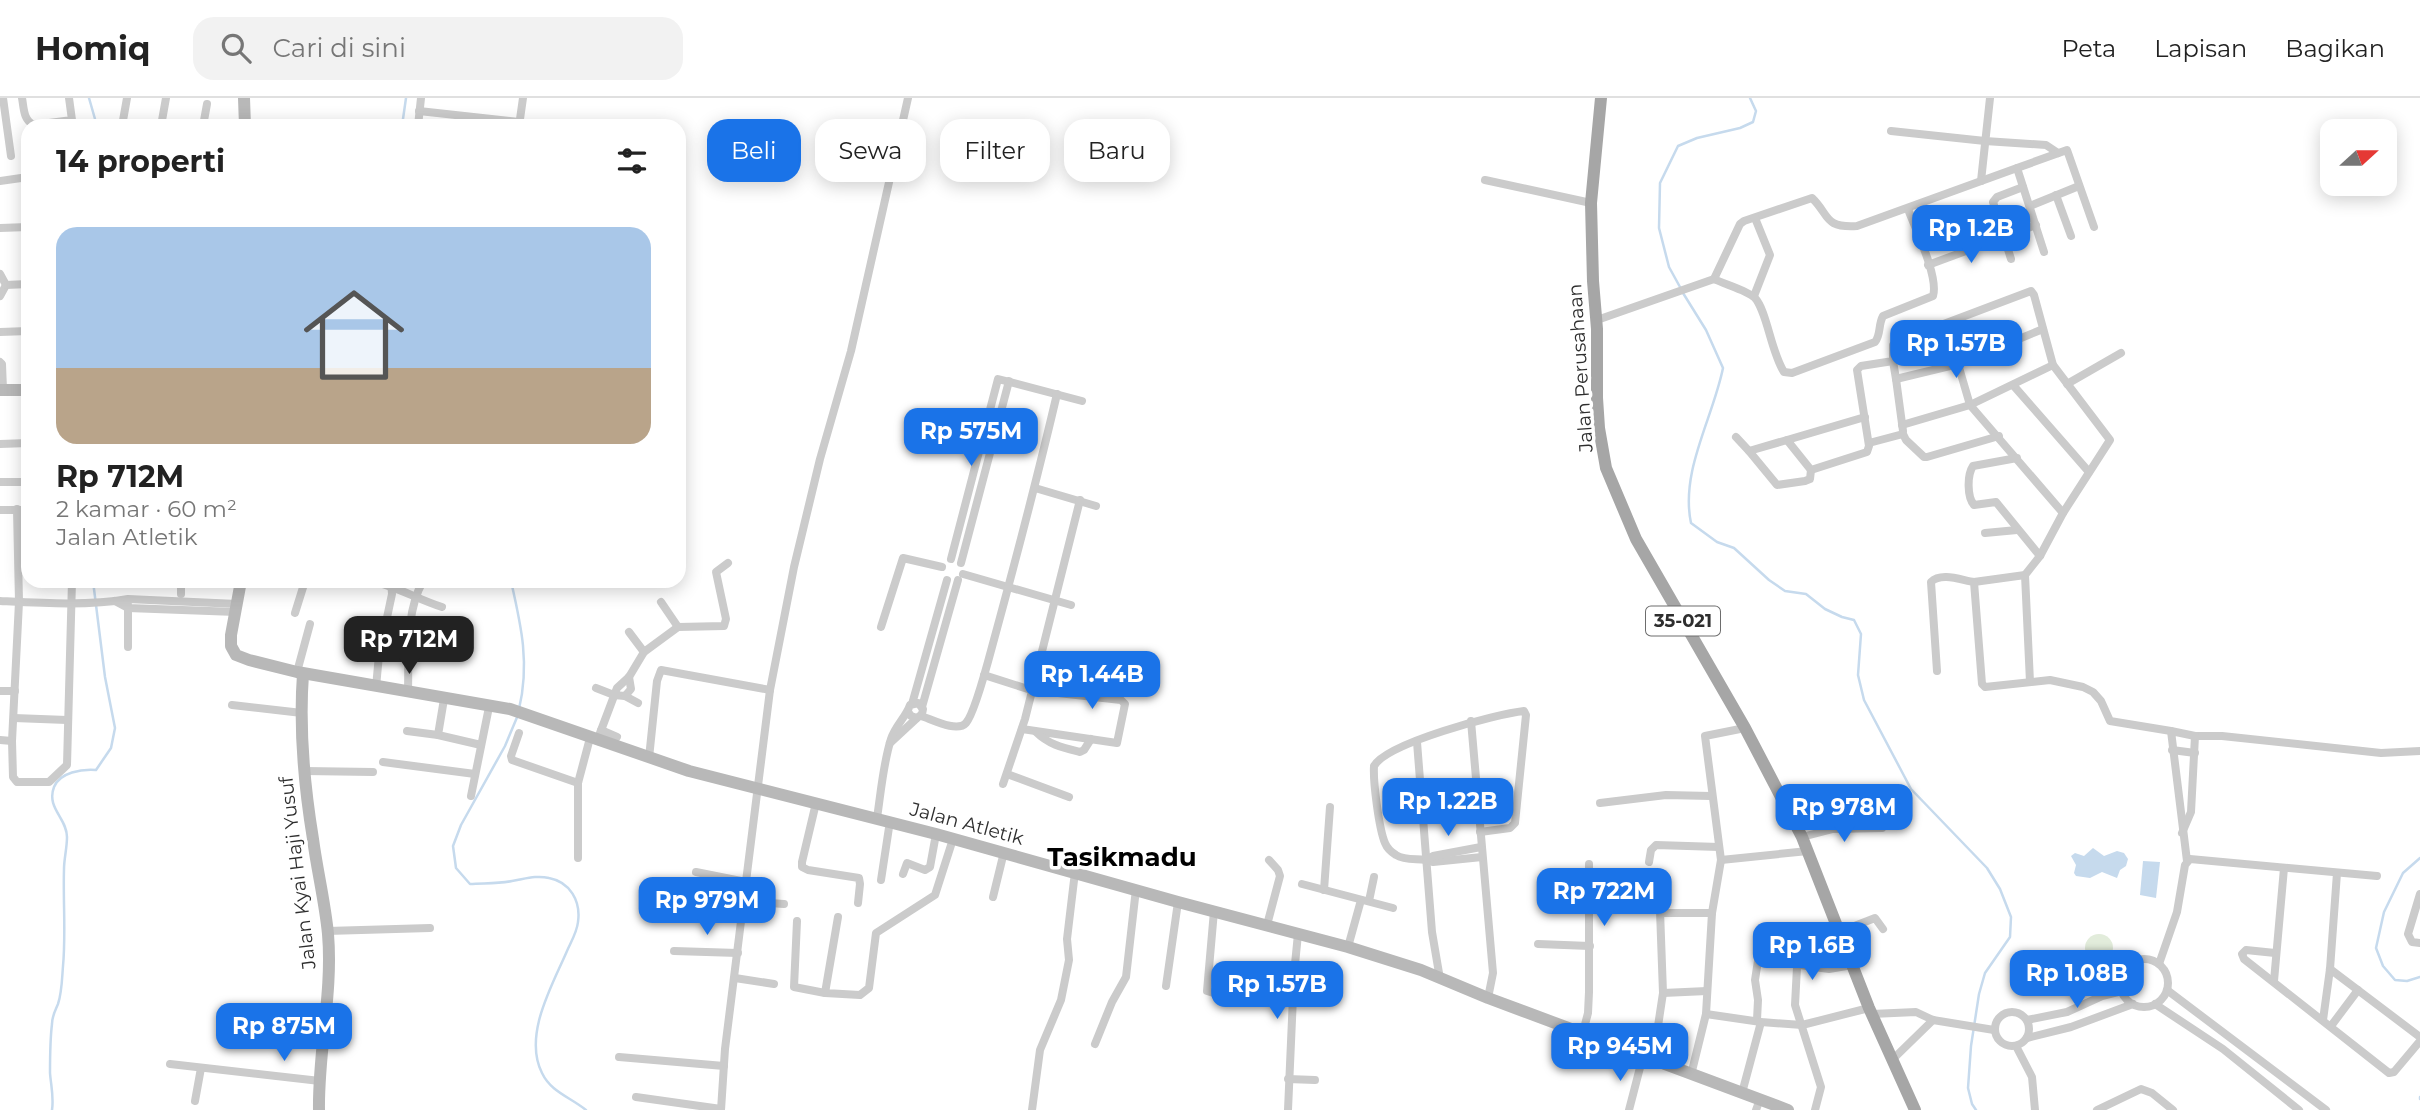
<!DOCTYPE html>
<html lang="id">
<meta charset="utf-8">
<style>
body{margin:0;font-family:Montserrat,sans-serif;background:#f2f2f2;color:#222;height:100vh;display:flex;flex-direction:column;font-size:26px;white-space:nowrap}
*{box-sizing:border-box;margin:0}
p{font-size:23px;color:#767676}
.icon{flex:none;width:38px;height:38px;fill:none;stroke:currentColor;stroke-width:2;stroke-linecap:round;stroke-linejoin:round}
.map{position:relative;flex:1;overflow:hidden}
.details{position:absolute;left:21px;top:21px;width:665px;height:469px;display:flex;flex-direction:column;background:#fff;border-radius:21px;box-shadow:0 4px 18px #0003}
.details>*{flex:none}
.top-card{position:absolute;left:707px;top:21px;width:665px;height:63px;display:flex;gap:14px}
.needle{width:46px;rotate:69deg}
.tools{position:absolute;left:2320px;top:21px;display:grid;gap:14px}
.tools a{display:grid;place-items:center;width:77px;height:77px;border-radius:14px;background:#fff;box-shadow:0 4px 18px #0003;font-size:35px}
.price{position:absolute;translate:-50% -60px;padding:0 16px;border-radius:14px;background:#1a73e8;color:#fff;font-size:23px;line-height:46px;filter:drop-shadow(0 2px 4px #0008)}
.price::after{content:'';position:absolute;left:50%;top:42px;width:21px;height:16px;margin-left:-10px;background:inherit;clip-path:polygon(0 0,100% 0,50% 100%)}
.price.active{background:#222;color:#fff}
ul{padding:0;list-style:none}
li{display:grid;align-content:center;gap:14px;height:371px;padding:0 35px}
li+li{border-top:2px solid #e0e0e0}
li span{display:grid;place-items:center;height:217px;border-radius:21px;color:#555}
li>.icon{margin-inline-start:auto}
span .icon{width:126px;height:126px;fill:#fffc;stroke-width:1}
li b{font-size:30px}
h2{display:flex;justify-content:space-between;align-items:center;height:84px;padding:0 35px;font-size:30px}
.pill{padding:0 24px;border-radius:21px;background:#fff;box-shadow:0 4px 18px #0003;font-size:24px;line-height:63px}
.pill.active{background:#1a73e8;color:#fff}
header{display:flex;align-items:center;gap:42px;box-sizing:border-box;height:98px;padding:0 35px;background:#fff;border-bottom:2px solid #e0e0e0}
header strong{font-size:33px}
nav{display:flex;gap:38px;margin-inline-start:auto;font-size:24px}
.search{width:490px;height:63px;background:#f2f2f2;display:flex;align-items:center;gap:18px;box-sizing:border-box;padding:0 24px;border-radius:21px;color:#767676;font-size:26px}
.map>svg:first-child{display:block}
.green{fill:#e2ecdb}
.water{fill:#c6daed}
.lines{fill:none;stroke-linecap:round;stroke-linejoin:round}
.stream{stroke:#c6daed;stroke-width:2.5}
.street{stroke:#cbcbcb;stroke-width:8}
.secondary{stroke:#b8b8b8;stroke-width:12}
.primary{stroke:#a6a6a6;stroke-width:12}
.labels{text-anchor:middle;stroke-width:7;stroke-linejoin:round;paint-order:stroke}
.shield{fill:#fff;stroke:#6d6d6d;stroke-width:2}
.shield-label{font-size:18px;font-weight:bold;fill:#2e2e2e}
.street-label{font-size:19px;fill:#2e2e2e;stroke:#fff}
.district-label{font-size:26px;font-weight:bold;fill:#000;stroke:#fff}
</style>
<header>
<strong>Homiq</strong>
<div class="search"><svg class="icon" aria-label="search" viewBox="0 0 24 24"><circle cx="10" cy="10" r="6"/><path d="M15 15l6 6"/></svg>Cari di sini</div>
<nav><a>Peta</a><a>Lapisan</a><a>Bagikan</a></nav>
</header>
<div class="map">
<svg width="2420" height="1012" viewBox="0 0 2420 1012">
<rect width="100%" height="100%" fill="#fff"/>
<!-- green -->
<circle class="green" cx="2099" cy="850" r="14"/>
<!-- water -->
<g class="water">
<polygon points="2093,750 2104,758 2117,753 2124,755 2128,761 2126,768 2120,772 2117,780 2102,774 2090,780 2076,778 2074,775 2076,767 2071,758 2075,755 2084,758"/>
<polygon points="2143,763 2160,764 2156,800 2140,797"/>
</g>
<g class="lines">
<!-- stream -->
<g class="stream">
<polyline points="89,0 97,28"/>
<polyline points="402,28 406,0"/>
<polyline points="1680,189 1669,169 1659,130 1660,85 1678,48 1697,40 1740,30 1753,24 1756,13 1750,0"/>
<path d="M1683 195 1706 232 1723 270C1713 320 1680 373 1691 425L1717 444 1734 450 1769 482 1785 493 1806 496 1825 511 1842 519 1854 522 1861 536 1858 577 1864 602 1911 691 1987 770 2000 791 2011 819 2010 839 1985 875 1979 896 1971 948 1968 990 1972 1006 1976 1012"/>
<path d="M511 483C521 527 530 565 519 611"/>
<path d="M518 617 505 648 461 727 453 748 456 770 470 786C484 785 498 786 512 783 525 781 536 777 549 780 570 784 581 803 578 824 577 834 571 844 567 853 552 888 523 937 542 975 551 994 570 999 586 1012"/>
<polyline points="2420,760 2403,775 2384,814 2376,850 2383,868 2395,882 2407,883 2420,879"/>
<polyline points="2420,999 2420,1001"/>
<path d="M52 1012C54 999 51 988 50 975 50 959 50 942 52 926 52 918 55 913 58 906 62 894 62 880 63 868 66 836 63 804 64 771 64 761 67 750 67 739 67 720 46 710 54 689 60 674 82 671 96 672L111 650 115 630 105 579 93 483"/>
</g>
<!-- street -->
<g class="street">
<polyline points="3,0 11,58"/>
<path d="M22 0C24 10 23 22 34 27L72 22 69 0"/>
<polyline points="419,13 519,24"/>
<polyline points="122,28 127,0"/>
<polyline points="161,28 166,0"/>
<polyline points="203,28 207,6"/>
<polyline points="418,28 421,0"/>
<polyline points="519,28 523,0"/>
<polyline points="1891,33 1985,43 2046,47 2058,55"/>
<polyline points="2017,70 2067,52 2094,129"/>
<polyline points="1485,82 1591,105"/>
<polyline points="0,83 28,79"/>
<polyline points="1981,83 1990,0"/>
<polyline points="2056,97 2071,138"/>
<polyline points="2030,108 2079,88"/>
<polyline points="0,130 28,129"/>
<polyline points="2011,161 1993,104 1997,99 2023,89"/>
<polyline points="1928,167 2036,127"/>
<polyline points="0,176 6,187 0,198"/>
<path d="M1714 181 1740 126 1744 123 1812 100C1830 117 1823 130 1857 128L2017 70 2044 154"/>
<polyline points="6,187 28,186"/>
<polyline points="1754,198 1770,157 1755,120"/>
<path d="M1597 222 1714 181C1724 186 1749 193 1755 200 1767 213 1771 254 1784 274L1792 275 1875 244C1881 237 1878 227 1883 218L1933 198C1939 179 1915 130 1908 111"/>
<polyline points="0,234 28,233"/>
<polyline points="1893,263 1896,281 1958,266 2043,231"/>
<polyline points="0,264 2,266 3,292"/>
<polyline points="1958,266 1970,307 2063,415"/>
<polyline points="1896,281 1903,333"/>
<polyline points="2067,286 2121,255"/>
<polyline points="2013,287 2089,374"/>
<polyline points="1902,327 1970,307 2053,267"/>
<polyline points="1736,339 1749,353 1787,342 1811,372 1867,354 1869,348 1857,272 1861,268 1893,263 1893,247 1896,244 2031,193 2034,197 2053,267 2110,342 2063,415 2040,458 2025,477 2030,584"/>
<polyline points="1787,342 1865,319"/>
<polyline points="1869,345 1903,336 1906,342 1924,359 1927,359 1999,338"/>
<polyline points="0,346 28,345"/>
<polyline points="1749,353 1777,387 1805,383 1810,381 1811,372"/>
<path d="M2017 360 1973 368C1967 377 1967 399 1974 407L1996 404 2040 458"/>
<polyline points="0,384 28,384"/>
<polyline points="1035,390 1096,408"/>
<polyline points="17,411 19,504 12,643 13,679 17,684 49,684 67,667 72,483"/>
<polyline points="0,412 28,412"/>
<polyline points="1985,435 2017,432"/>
<polyline points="951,461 998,281 1082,303"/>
<polyline points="961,465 1009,283"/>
<polyline points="963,476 1071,507"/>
<path d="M371 483C396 488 417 501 442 509"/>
<polyline points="1974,484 2025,477"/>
<polyline points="181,496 181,483"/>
<path d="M0 503C40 505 89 508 128 501L237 506"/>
<polyline points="115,503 128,510 236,514"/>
<polyline points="661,504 678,529"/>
<polyline points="128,507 128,549"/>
<polyline points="295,515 305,483"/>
<polyline points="881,529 903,460 942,469"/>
<polyline points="629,534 644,554"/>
<path d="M1937 573 1931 484C1941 474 1961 482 1974 484L1982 586 1985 589 2050 582 2083 589 2093 594 2101 603 2110 623 2171 633"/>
<polyline points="297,574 310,526"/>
<polyline points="984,577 1031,592 1121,602 1125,606 1117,645 1022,631"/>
<polyline points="376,589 379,557 392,496 391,483"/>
<polyline points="596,590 614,597 625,598 631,591 629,579"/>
<polyline points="0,593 15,593"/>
<path d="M408 594C409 558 405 515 423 483"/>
<polyline points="625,598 638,605"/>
<polyline points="444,601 438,637 481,647"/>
<polyline points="912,606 947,482"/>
<polyline points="232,607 302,615"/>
<polyline points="922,609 958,482"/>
<path d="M921 618C931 621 957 635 966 625 974 616 988 564 992 549 1015 465 1037 381 1057 296"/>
<polyline points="14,620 67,622"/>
<polyline points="1471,623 1493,875 1488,900"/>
<polyline points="601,632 617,639"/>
<polyline points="407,633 438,637"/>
<path d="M1036 634C1049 647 1064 650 1080 654L1084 652 1091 641"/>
<polyline points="519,635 511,658 512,662 578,685"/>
<polyline points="0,642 12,643"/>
<polyline points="597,643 617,590 629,579 644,554 678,529 724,528 726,521 716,474 728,465"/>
<polyline points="1417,644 1432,834 1440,881"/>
<polyline points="890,645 917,620"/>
<polyline points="2172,652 2195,655"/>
<polyline points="649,660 657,583 661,572 770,592"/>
<polyline points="383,664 475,676"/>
<polyline points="305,673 373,674"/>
<polyline points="1007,676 1069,699"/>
<polyline points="1003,686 1025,621 1080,402"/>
<polyline points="471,698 489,609"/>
<polyline points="816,705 802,764 802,769 808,772 859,780 860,786 858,805"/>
<polyline points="1600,705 1666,697 1711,698"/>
<path d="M877 720C881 694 883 666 891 641 895 628 906 619 910 607L918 605 923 611 922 616 917 620 911 618 908 614"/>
<path d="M1480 734 1510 730 1515 725 1526 617 1524 613C1496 616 1387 645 1374 668 1373 684 1379 731 1385 745 1387 750 1391 754 1396 757 1407 764 1422 759 1433 764L1482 759"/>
<polyline points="2182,735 2191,714 2195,638 2222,638 2381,655 2420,653"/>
<polyline points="1802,739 1833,731 1882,730"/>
<polyline points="578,760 578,685 590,640"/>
<polyline points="1427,761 1433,758 1481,749"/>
<polyline points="1721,762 1808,753"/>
<polyline points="2187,763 2171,633 2195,638"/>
<polyline points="1649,764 1651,752 1656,747 1719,749"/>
<polyline points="696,774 746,784"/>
<polyline points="903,776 907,765 925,772 930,769 936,736"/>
<polyline points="881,782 890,723"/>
<polyline points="1302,786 1393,810"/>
<polyline points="1324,792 1330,709"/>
<polyline points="2420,796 2408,836 2412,844 2420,845"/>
<polyline points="993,799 1004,754"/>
<polyline points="743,803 784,806"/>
<polyline points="1369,803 1374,779"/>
<polyline points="1214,813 1207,893 1233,901"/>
<polyline points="1661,815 1712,815"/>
<polyline points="838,819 825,895 860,897 869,890 876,835 935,797 953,741"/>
<polyline points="797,823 794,889 825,895"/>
<polyline points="1267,827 1280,778 1278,772 1269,762"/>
<polyline points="327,833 430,830"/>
<polyline points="1839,834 1875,820 1883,831"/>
<polyline points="1538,846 1590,848"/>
<polyline points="1348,849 1361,802"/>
<polyline points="674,853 738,855"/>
<polyline points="2275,855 2246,852 2242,856 2244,861 2389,975 2394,974 2420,943"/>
<circle cx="2144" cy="885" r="24"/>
<polyline points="2159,866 2177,814 2185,767 2190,761 2377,778"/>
<polyline points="2330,871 2420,939"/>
<polyline points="735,880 774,886"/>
<polyline points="2274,883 2284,770"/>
<polyline points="1166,888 1178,804"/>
<polyline points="2167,892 2326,1012"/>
<polyline points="1663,895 1707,893"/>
<polyline points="2155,906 2223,951 2299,1012"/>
<circle cx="2012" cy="931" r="17"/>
<polyline points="1706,916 1761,924 1802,927 1869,910"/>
<polyline points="1872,916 1916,914 1933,922 1994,932"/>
<path d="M1757 922 1758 902 1755 882 1759 856C1770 853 1789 859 1798 867"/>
<polyline points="2027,922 2067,914 2102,898 2122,893"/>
<polyline points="2323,922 2330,871 2337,775"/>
<polyline points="2331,928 2358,892"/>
<polyline points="1583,934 1588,915 1589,894 1589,766"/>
<polyline points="2027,940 2071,929 2133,906"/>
<polyline points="1095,946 1112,904 1126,879 1136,791"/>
<polyline points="2016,948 2032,979 2035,1012"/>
<polyline points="619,959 724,968"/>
<polyline points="1653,961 1663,895 1659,785"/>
<polyline points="1892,962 1933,922"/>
<polyline points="170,966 320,983"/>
<polyline points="1691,977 1706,916 1712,815 1721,762 1705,638 1745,630"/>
<polyline points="1288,981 1315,982"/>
<polyline points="1742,995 1761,924"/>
<polyline points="636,999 721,1011"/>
<polyline points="195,1003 201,970"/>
<polyline points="721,1012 725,951 770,592 794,469 820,361 851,253 908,0"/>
<polyline points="1032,1012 1040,952 1061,902 1069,862 1067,841 1075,774"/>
<polyline points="1288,1012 1294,876 1298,836"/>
<polyline points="1629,1012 1643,958"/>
<polyline points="1756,1012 1760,1001"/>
<polyline points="1815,1012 1821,989 1795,907 1797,869 1800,867 1829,871 1852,867"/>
<polyline points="2097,1012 2141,991 2152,995 2173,1012"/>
</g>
<!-- secondary -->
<g class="secondary">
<polyline points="244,0 245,28"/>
<polyline points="0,292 28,292"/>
<polyline points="241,483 231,537 231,548 236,557 249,562 297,574 510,611 689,673 936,736 1178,804 1348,849 1421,872 1488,900 1788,1012"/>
<path d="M303 576C299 630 304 686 313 741 317 772 325 804 328 836 333 895 318 953 319 1012"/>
</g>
<!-- primary -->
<polyline class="primary" points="1601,0 1591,105 1593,183 1597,231 1597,300 1599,330 1606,370 1636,441 1745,630 1802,739 1869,910 1915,1012"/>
</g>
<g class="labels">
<!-- shield labels -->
<rect class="shield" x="1646" y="508.5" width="74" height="29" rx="5"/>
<g class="shield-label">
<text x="1683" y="529">35-021</text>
</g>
<!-- street labels -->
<g class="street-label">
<text transform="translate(1580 270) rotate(-94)" y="7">Jalan Perusahaan</text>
<text transform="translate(967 725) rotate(15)" y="7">Jalan Atletik</text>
<text transform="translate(297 775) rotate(-97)" y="7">Jalan Kyai Haji Yusuf</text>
</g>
<!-- district labels -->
<g class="district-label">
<text x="1122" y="768">Tasikmadu</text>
</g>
</g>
</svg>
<div class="tools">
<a><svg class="needle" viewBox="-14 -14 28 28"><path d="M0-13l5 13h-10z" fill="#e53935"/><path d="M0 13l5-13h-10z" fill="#767676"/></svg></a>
</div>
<b class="price" style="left:1971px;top:167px">Rp 1.2B</b>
<b class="price" style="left:1956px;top:282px">Rp 1.57B</b>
<b class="price" style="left:971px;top:370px">Rp 575M</b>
<b class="price active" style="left:409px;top:578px">Rp 712M</b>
<b class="price" style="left:1092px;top:613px">Rp 1.44B</b>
<b class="price" style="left:1448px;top:740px">Rp 1.22B</b>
<b class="price" style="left:1844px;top:746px">Rp 978M</b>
<b class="price" style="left:1604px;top:830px">Rp 722M</b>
<b class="price" style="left:707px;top:839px">Rp 979M</b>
<b class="price" style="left:1812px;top:884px">Rp 1.6B</b>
<b class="price" style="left:2077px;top:912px">Rp 1.08B</b>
<b class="price" style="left:1277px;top:923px">Rp 1.57B</b>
<b class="price" style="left:284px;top:965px">Rp 875M</b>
<b class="price" style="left:1620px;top:985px">Rp 945M</b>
<div class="top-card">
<a class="pill active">Beli</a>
<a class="pill">Sewa</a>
<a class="pill">Filter</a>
<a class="pill">Baru</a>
</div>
<section class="details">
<h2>14 properti<svg class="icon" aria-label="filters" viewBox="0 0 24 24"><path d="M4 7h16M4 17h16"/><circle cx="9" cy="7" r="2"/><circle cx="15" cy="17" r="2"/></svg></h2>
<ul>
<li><span style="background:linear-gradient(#a9c7e8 65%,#b9a48a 0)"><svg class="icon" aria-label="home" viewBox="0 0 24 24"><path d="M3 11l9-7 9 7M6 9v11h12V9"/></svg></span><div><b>Rp 712M</b><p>2 kamar · 60 m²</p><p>Jalan Atletik</p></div></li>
</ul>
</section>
</div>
